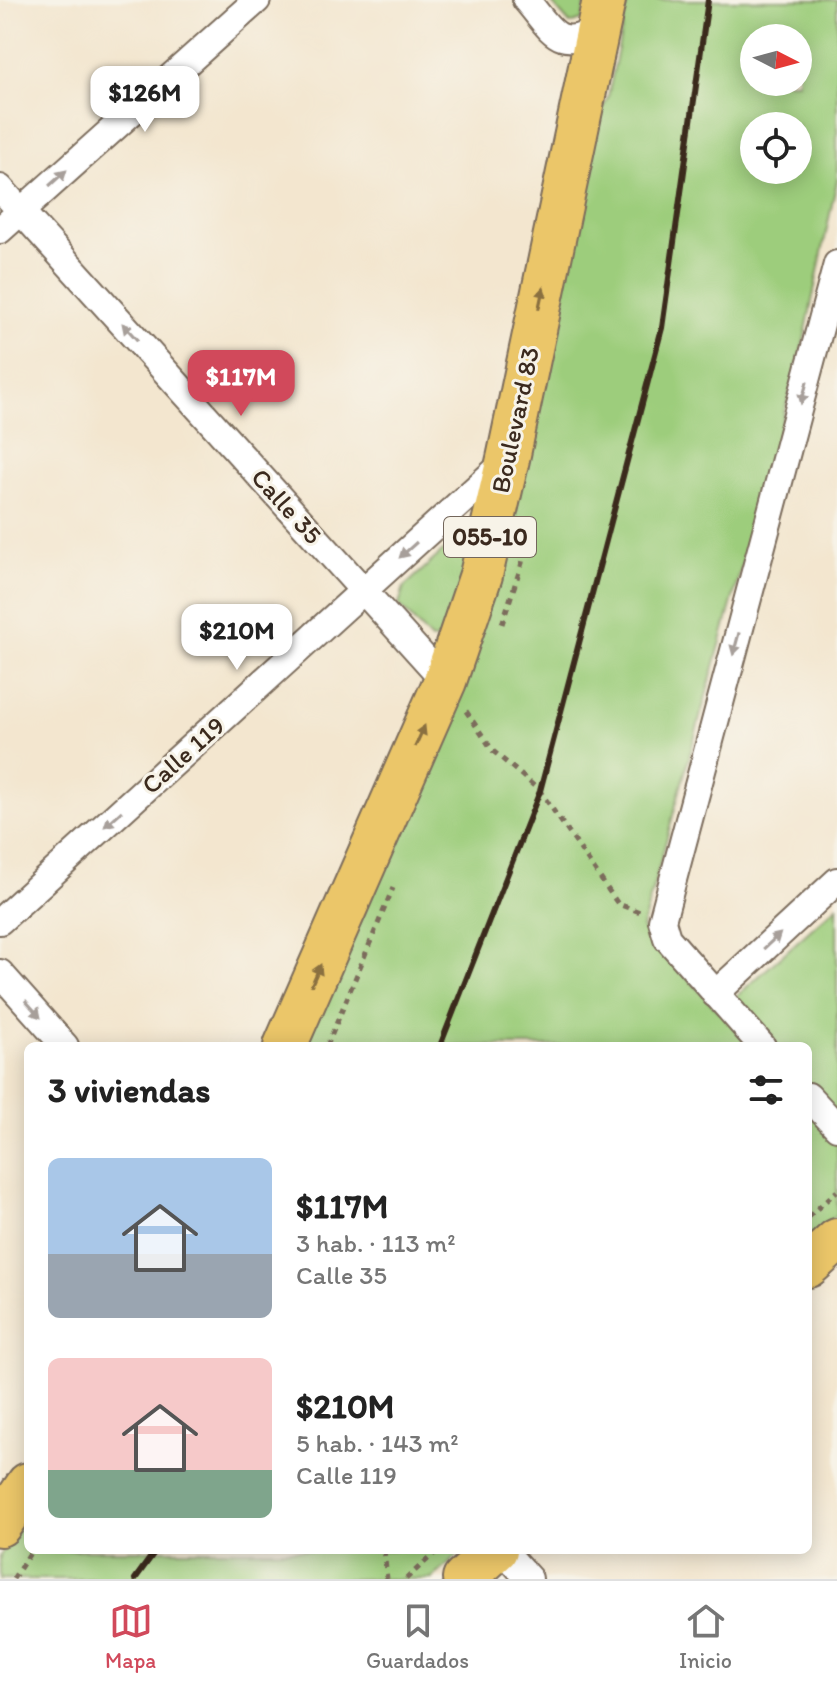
<!DOCTYPE html>
<html lang="es">
<meta charset="utf-8">
<style>
body{margin:0;font-family:Itim,sans-serif;background:#f2f2f2;color:#222;height:100vh;display:flex;flex-direction:column;font-size:30px;white-space:nowrap}
*{box-sizing:border-box;margin:0}
p{font-size:26px;color:#767676}
.icon{flex:none;width:44px;height:44px;fill:none;stroke:currentColor;stroke-width:2;stroke-linecap:round;stroke-linejoin:round}
.map{position:relative;flex:1;overflow:hidden}
.details{position:absolute;left:24px;top:1042px;width:788px;height:512px;display:flex;flex-direction:column;background:#fff;border-radius:12px;box-shadow:0 4px 20px #0003}
.details>*{flex:none}
.needle{width:52px;rotate:96deg}
.tools{position:absolute;left:740px;top:24px;display:grid;gap:16px}
.tools a{display:grid;place-items:center;width:72px;height:72px;border-radius:50%;background:#fff;box-shadow:0 4px 20px #0003;font-size:40px}
.price{position:absolute;translate:-50% -68px;padding:0 18px;border-radius:16px;background:#fff;color:#222;font-size:26px;line-height:52px;filter:drop-shadow(0 2px 4px #0008)}
.price::after{content:'';position:absolute;left:50%;top:48px;width:24px;height:18px;margin-left:-12px;background:inherit;clip-path:polygon(0 0,100% 0,50% 100%)}
.price.current{background:#d1495b;color:#fff}
ul{padding:0;list-style:none}
li{display:flex;align-items:center;gap:24px;height:200px;padding:0 24px}
li span{display:grid;place-items:center;flex:none;width:224px;height:160px;border-radius:12px;color:#555}
li>.icon{margin-inline-start:auto}
span .icon{width:96px;height:96px;fill:#fffc;stroke-width:1}
li b{font-size:34px}
h2{display:flex;justify-content:space-between;align-items:center;height:96px;padding:0 24px;font-size:34px}
.menu{display:flex;justify-content:space-around;align-items:center;height:112px;border-top:2px solid #e0e0e0;background:#fff;font-size:22px;color:#767676}
.menu a{display:grid;justify-items:center;gap:4px}
.menu .current{color:#d1495b}
.map>svg:first-child{display:block}
.green{fill:#9dcd7c;stroke:#6c7c4d;stroke-width:2;fill-rule:evenodd}
.lines{fill:none;stroke-linecap:round;stroke-linejoin:round}
.minor-casing{stroke:#7b6c5c;stroke-width:30}
.primary-casing{stroke:#7b6c5c;stroke-width:46}
.path{stroke:#7b6c5c;stroke-width:5;stroke-dasharray:6 6;stroke-linecap:butt}
.minor{stroke:#fff;stroke-width:26}
.primary{stroke:#ebc669;stroke-width:42}
.rail{stroke:#3b2a1e;stroke-width:6}
.oneway{fill:#a79f9a}
.oneway2{fill:#8a7040}
.labels{text-anchor:middle;stroke-width:6;stroke-linejoin:round;paint-order:stroke}
.shield{fill:#f7f3e8;stroke:#73665b;stroke-width:2}
.shield-label{font-size:24px;font-weight:bold;fill:#3b2a1e}
.street-label{font-size:26px;fill:#3b2a1e;stroke:#f7f3e8}
</style>
<div class="map">
<svg width="837" height="1579" viewBox="0 0 837 1579">
<rect width="100%" height="100%" fill="#f7f3e8"/>
<filter id="ink" filterUnits="userSpaceOnUse"><feTurbulence type="fractalNoise" baseFrequency=".0125" numOctaves="2"/><feDisplacementMap in="SourceGraphic" scale="16" xChannelSelector="R" yChannelSelector="G"/><feConvolveMatrix kernelMatrix="1 2 1 2 8 2 1 2 1" color-interpolation-filters="sRGB"/></filter>
<filter id="wash" filterUnits="userSpaceOnUse"><feTurbulence type="fractalNoise" baseFrequency=".006" numOctaves="4" result="noise"/><feDisplacementMap in="SourceGraphic" scale="32" xChannelSelector="R" yChannelSelector="G"/><feGaussianBlur stdDeviation="1.8" result="paint"/><feColorMatrix in="noise" values="0 0 0 0 0 0 0 0 0 0 0 0 0 0 0 0 0 1.4 0 .05"/><feComposite in="paint" operator="in"/></filter>
<g filter="url(#wash)">
<rect width="100%" height="100%" fill="#f3e6cf"/>
<!-- green -->
<g class="green">
<polygon points="549,0 586,0 582,20 570,24"/>
<path d="M628 0H837V180L804 340 642 928 719 1012 837 906V1214L808 1240V1046H303L440 740 584 148 608 97ZM754 38H798V82H754ZM754 126H798V170H754Z"/>
<polygon points="454,541 466,542 471,552 448,638 431,640 399,605 404,587"/>
<polygon points="28,1514 28,1550 464,1550 432,1579 0,1579 0,1556"/>
</g>
</g>
<g filter="url(#ink)">
<g class="lines">
<!-- minor casing -->
<g class="minor-casing">
<g id="minor">
<path d="M526 0C553 31 558 53 600 27"/>
<polyline points="0,188 445,681"/>
<polyline points="0,230 257,0"/>
<polyline points="0,921 505,462"/>
<polyline points="0,973 65,1046"/>
<polyline points="715,994 837,881"/>
<polyline points="762,1046 667,938 662,921 837,264"/>
<polyline points="808,1096 837,1127"/>
<polyline points="503,1550 529,1579"/>
</g>
</g>
<!-- primary casing -->
<g class="primary-casing">
<g id="primary">
<polyline points="285,1046 445,681 481,575 508,459 604,0"/>
<polyline points="808,1266 837,1240"/>
<polyline points="0,1525 28,1484"/>
<polyline points="464,1579 496,1550"/>
</g>
</g>
<!-- path -->
<g class="path">
<polyline points="502,624 522,563 530,522"/>
<polyline points="466,711 493,751 540,791 618,904 640,912"/>
<polyline points="327,1046 393,888"/>
<polyline points="808,1217 837,1191"/>
<polyline points="384,1550 387,1579"/>
<polyline points="13,1579 32,1550"/>
<polyline points="406,1579 438,1550"/>
</g>
<!-- minor -->
<use href="#minor" class="minor"/>
<!-- primary -->
<use href="#primary" class="primary"/>
<!-- rail -->
<g class="rail">
<polyline points="440,1046 540,791 662,328 708,0"/>
<polyline points="135,1579 156,1550"/>
</g>
</g>
<!-- one-way arrows -->
<defs><path id="oneway-solid" d="M-6-.8H1V-3.2L6.5 0L1 3.2V.8H-6Z" transform="scale(2)"/></defs>
<g class="oneway">
<use href="#oneway-solid" transform="translate(58 178) rotate(-42)"/>
<use href="#oneway-solid" transform="translate(130 332) rotate(-132)"/>
<use href="#oneway-solid" transform="translate(804 393) rotate(105)"/>
<use href="#oneway-solid" transform="translate(408 550) rotate(138)"/>
<use href="#oneway-solid" transform="translate(736 644) rotate(105)"/>
<use href="#oneway-solid" transform="translate(113 819) rotate(138)"/>
<use href="#oneway-solid" transform="translate(772 941) rotate(-43)"/>
<use href="#oneway-solid" transform="translate(33 1009) rotate(48)"/>
</g>
<g class="oneway2">
<use href="#oneway-solid" transform="translate(541 298) rotate(-78)"/>
<use href="#oneway-solid" transform="translate(420 736) rotate(-66)"/>
<use href="#oneway-solid" transform="translate(316 975) rotate(-66)"/>
</g>
</g>
<g class="labels">
<!-- shield labels -->
<rect class="shield" x="444" y="517" width="92" height="40" rx="6"/>
<g class="shield-label">
<text x="490" y="545">055-10</text>
</g>
<!-- street labels -->
<g class="street-label">
<text transform="translate(515 420) rotate(-78)" y="9">Boulevard 83</text>
<text transform="translate(287 506) rotate(48)" y="9">Calle 35</text>
<text transform="translate(183 755) rotate(-42)" y="9">Calle 119</text>
</g>
</g>
</svg>
<div class="tools">
<a><svg class="needle" viewBox="-14 -14 28 28"><path d="M0-13l5 13h-10z" fill="#e53935"/><path d="M0 13l5-13h-10z" fill="#767676"/></svg></a>
<a><svg class="icon" aria-label="locate" viewBox="0 0 24 24"><circle cx="12" cy="12" r="6"/><path d="M12 2v4M12 18v4M2 12h4M18 12h4"/></svg></a>
</div>
<b class="price" style="left:145px;top:134px">$126M</b>
<b class="price current" style="left:241px;top:418px">$117M</b>
<b class="price" style="left:237px;top:672px">$210M</b>
<section class="details">
<h2>3 viviendas<svg class="icon" aria-label="filters" viewBox="0 0 24 24"><path d="M4 7h16M4 17h16"/><circle cx="9" cy="7" r="2"/><circle cx="15" cy="17" r="2"/></svg></h2>
<ul>
<li><span style="background:linear-gradient(#a9c7e8 60%,#9aa5b1 0)"><svg class="icon" aria-label="home" viewBox="0 0 24 24"><path d="M3 11l9-7 9 7M6 9v11h12V9"/></svg></span><div><b>$117M</b><p>3 hab. · 113 m²</p><p>Calle 35</p></div></li>
<li><span style="background:linear-gradient(#f6c9c9 70%,#7fa58c 0)"><svg class="icon" aria-label="home" viewBox="0 0 24 24"><path d="M3 11l9-7 9 7M6 9v11h12V9"/></svg></span><div><b>$210M</b><p>5 hab. · 143 m²</p><p>Calle 119</p></div></li>
</ul>
</section>
</div>
<nav class="menu">
<a class="current"><svg class="icon" aria-label="map" viewBox="0 0 24 24"><path d="M3 6l6-2 6 2 6-2v14l-6 2-6-2-6 2zM9 4v14M15 6v14"/></svg>Mapa</a>
<a><svg class="icon" aria-label="saved" viewBox="0 0 24 24"><path d="M7 4h10v16l-5-4-5 4z"/></svg>Guardados</a>
<a><svg class="icon" aria-label="home" viewBox="0 0 24 24"><path d="M3 11l9-7 9 7M6 9v11h12V9"/></svg>Inicio</a>
</nav>
